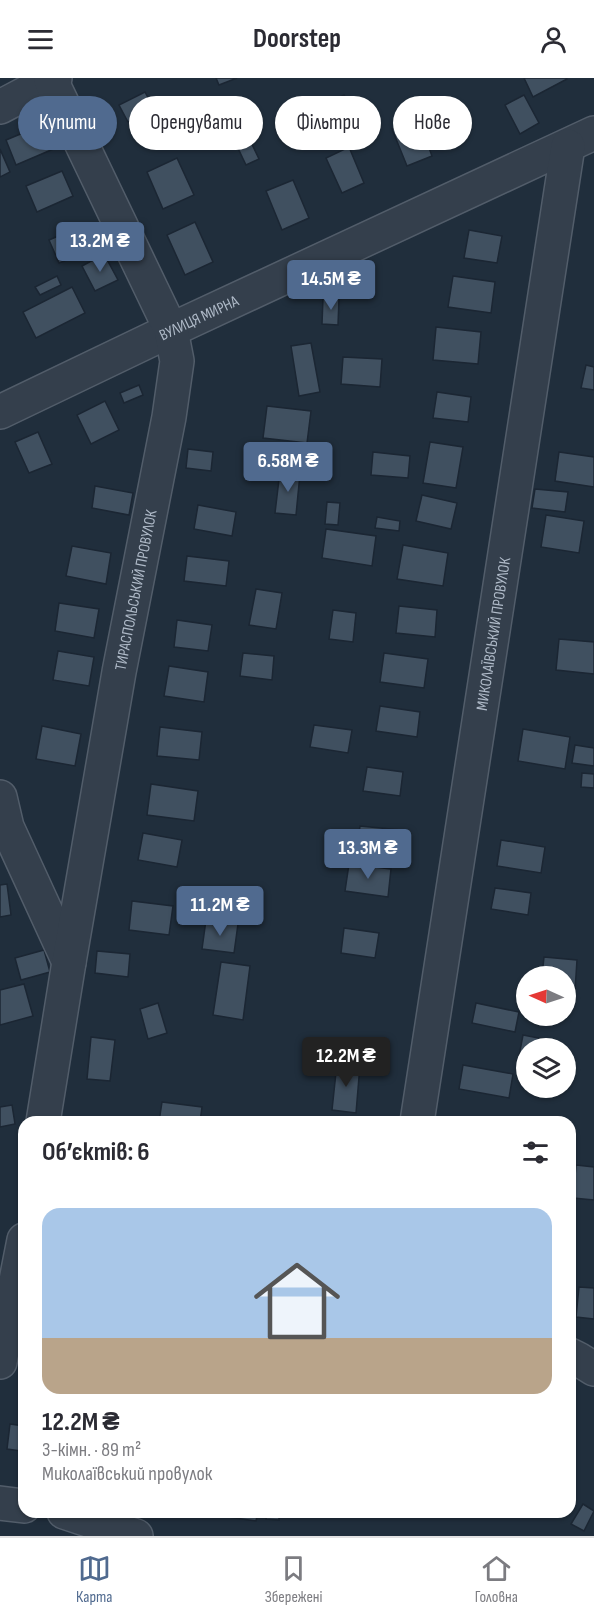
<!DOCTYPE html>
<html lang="uk">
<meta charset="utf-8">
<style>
body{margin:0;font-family:"Sofia Sans Condensed",sans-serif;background:#f2f2f3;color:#2b2b33;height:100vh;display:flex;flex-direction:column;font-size:22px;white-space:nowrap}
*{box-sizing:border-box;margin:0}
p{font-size:20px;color:#7c7c81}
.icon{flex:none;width:33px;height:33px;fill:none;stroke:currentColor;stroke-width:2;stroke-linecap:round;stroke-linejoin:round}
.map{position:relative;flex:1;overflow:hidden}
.details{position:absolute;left:18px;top:1038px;width:558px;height:402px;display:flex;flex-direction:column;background:#fff;border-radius:18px;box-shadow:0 2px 4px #0004}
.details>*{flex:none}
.guide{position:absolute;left:18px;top:18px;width:558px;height:54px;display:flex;gap:12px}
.needle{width:39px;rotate:273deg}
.controls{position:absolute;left:516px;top:888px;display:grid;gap:12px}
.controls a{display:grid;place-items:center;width:60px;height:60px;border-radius:50%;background:#fff;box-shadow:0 2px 4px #0004;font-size:30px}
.price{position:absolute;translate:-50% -51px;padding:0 14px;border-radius:6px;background:#506a8f;color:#fff;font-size:20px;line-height:39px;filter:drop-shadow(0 2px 3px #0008)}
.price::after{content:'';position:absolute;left:50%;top:36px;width:18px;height:14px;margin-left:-9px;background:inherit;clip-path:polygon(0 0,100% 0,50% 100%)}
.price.active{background:#222;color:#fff}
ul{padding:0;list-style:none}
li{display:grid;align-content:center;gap:12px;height:318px;padding:0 24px}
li+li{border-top:2px solid #e1e1e2}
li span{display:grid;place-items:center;height:186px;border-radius:18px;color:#555}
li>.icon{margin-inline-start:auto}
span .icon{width:108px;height:108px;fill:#fffc;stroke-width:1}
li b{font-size:26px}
h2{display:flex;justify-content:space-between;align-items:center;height:72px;padding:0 24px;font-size:26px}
.chip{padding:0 21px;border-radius:27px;background:#fff;box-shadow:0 2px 4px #0004;font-size:21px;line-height:54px}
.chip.active{background:#506a8f;color:#fff}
header{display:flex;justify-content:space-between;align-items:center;height:78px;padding:0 24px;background:#fff;font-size:27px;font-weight:700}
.tab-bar{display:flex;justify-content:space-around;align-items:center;height:84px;border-top:2px solid #e1e1e2;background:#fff;font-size:16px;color:#7c7c81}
.tab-bar a{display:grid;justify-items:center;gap:3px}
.tab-bar .active{color:#506a8f}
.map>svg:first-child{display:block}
.building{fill:#405060;stroke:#1b2633;stroke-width:1.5}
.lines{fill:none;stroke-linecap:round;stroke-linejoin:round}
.minor-casing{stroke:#525d6a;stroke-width:36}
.minor{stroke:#343f4c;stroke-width:33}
.labels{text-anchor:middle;stroke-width:6;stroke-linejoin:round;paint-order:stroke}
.street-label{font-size:16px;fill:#afbac8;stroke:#192431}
</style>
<header><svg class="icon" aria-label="menu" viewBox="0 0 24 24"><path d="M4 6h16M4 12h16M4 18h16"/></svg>Doorstep<svg class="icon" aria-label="person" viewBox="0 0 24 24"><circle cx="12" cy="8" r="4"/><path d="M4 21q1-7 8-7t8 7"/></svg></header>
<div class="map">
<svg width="594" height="1458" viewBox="0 0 594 1458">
<rect width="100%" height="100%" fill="#202e3c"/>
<!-- building -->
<g class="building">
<polygon points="216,0 237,0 219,7"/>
<polygon points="524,0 566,0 567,1 533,19"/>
<polygon points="145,14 154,31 128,44 119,27"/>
<polygon points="344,17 361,53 341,62 324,27"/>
<polygon points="524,17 539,45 520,56 505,27"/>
<polygon points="243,20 257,47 235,58 223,30"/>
<polygon points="191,35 197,47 177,56 171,43"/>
<polygon points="418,40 432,78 407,88 392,51"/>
<polygon points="47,45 58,69 16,87 6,62"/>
<polygon points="249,60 259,81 246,87 236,66"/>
<polygon points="349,69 364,105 342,115 326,80"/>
<polygon points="0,71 10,94 0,99"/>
<polygon points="177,80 194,117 163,131 147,94"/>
<polygon points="62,93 73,118 37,134 26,108"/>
<polygon points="293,102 309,140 282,152 266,113"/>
<polygon points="195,144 213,184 185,197 167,157"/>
<polygon points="86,146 96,171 59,185 49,162"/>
<polygon points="469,152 502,158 497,185 464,180"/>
<polygon points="104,176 118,202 95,213 82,188"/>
<polygon points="57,198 61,207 40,217 35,209"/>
<polygon points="453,198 495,204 491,235 448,229"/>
<polygon points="72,209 85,235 36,260 23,234"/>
<polygon points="323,220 339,220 338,247 322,246"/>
<polygon points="436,249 481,254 478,286 433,282"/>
<polygon points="311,265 320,314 299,318 291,268"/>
<polygon points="343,279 382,281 380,309 341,306"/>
<polygon points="586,287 594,289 594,312 581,310"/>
<polygon points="139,307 143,317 124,325 120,315"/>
<polygon points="437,314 471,319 468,344 433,340"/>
<polygon points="105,323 119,352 91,366 77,337"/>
<polygon points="267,328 311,333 307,365 263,360"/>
<polygon points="38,354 52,386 29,395 15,364"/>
<polygon points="430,364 463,369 456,410 423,405"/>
<polygon points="188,371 213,374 211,393 186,390"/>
<polygon points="373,374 410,378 408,400 371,397"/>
<polygon points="559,374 594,379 594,409 555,403"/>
<polygon points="280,393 300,396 296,437 275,435"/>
<polygon points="95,408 133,415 129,437 92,430"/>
<polygon points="535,411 568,414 565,434 532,430"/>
<polygon points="422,417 457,425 451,451 416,443"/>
<polygon points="327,424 340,425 338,447 325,446"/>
<polygon points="198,427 236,434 232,458 194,451"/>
<polygon points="546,437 584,443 579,475 541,469"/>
<polygon points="377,439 400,443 399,453 375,450"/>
<polygon points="326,451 376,458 372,488 322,480"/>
<polygon points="403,467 448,475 443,508 397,501"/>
<polygon points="72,468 111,475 106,506 66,498"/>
<polygon points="187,478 229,483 226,508 184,503"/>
<polygon points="256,511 282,515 276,551 249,547"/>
<polygon points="59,525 99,531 94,560 55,553"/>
<polygon points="399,528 437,532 435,559 396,555"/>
<polygon points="333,532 356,535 353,564 329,561"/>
<polygon points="177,542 212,547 208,573 174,569"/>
<polygon points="559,561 594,564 594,596 556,592"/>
<polygon points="58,573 94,579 89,608 53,602"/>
<polygon points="243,575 274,578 272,602 240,598"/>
<polygon points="384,575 428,581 424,610 380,604"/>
<polygon points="169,588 208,594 204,624 164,618"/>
<polygon points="380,628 420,634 417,659 376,653"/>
<polygon points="314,647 352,652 348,675 310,669"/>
<polygon points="42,648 81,656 75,688 36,681"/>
<polygon points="160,649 202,654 199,682 157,678"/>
<polygon points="523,651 570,659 565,691 518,683"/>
<polygon points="575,667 594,670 594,688 572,685"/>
<polygon points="367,689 403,694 400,718 363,713"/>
<polygon points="582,695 594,696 594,710 581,709"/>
<polygon points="151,706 198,713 194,743 147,737"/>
<polygon points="360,748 400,752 397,775 357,771"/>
<polygon points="143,755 182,762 177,789 138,782"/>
<polygon points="501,762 545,769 541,795 497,788"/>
<polygon points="349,786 391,791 388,819 345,813"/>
<polygon points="7,806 11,837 0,839 0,807"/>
<polygon points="495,810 531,815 528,837 491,831"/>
<polygon points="132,823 173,828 169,857 129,852"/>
<polygon points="206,842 238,846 234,875 202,871"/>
<polygon points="344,850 379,855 375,880 341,875"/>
<polygon points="44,872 50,894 21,902 15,880"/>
<polygon points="97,873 130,876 128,899 95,895"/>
<polygon points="544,879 577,882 575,913 566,912 566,898 542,898"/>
<polygon points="221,884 250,888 243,942 213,937"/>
<polygon points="24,906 33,938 0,947 0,912"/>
<polygon points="158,925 167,955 148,961 140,931"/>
<polygon points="476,925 519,934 515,954 472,945"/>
<polygon points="523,957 554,963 553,970 526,970 526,979 519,978"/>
<polygon points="91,959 115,962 110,1003 87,1001"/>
<polygon points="337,985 360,987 356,1035 332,1032"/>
<polygon points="463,987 513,996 509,1020 459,1011"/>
<polygon points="162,1024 202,1029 200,1044 159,1044"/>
<polygon points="12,1027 15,1046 0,1049 0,1029"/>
<polygon points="467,1039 505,1044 467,1044"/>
<polygon points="576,1087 594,1089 594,1122 573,1120"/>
<polygon points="579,1209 594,1210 594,1241 576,1239"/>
<polygon points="10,1346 24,1348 21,1373 7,1371"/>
<polygon points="583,1426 594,1433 584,1453 571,1446"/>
<polygon points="215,1434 258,1434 256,1443 215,1437"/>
<polygon points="267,1434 279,1434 279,1442 266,1441"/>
</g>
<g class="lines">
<!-- minor casing -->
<g class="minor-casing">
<g id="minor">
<polyline points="0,29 55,0"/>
<path id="s1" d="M0 334 171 252 594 55"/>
<polyline points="0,719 7,749 69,884"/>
<path id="s2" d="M43 1044 69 884 119 594 169 339 177 283 171 252 51 2"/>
<path id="s3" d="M417 1044 568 68"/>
<polyline points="570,1277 578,1281 594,1291"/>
<polyline points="0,1284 24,1162"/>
<polyline points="0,1425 24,1428"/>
<polyline points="64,1434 136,1458"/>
</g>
</g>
<!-- minor -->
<use href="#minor" class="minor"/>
</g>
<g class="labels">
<!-- street labels -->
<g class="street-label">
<text dy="6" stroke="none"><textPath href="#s1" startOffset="220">ВУЛИЦЯ МИРНА</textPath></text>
<text dy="6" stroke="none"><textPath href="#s2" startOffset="540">ТИРАСПОЛЬСЬКИЙ ПРОВУЛОК</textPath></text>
<text dy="6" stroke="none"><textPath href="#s3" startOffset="494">МИКОЛАЇВСЬКИЙ ПРОВУЛОК</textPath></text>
</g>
</g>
</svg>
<div class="controls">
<a><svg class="needle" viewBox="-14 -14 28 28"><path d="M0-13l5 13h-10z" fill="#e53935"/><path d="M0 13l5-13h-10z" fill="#7c7c81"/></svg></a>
<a><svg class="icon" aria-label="layers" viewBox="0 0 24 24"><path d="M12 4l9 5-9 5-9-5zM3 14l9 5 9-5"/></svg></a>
</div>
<b class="price" style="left:100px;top:195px">13.2M ₴</b>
<b class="price" style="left:331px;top:233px">14.5M ₴</b>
<b class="price" style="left:288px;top:415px">6.58M ₴</b>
<b class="price" style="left:368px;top:802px">13.3M ₴</b>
<b class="price" style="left:220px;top:859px">11.2M ₴</b>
<b class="price active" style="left:346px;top:1010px">12.2M ₴</b>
<div class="guide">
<a class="chip active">Купити</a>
<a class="chip">Орендувати</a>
<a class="chip">Фільтри</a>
<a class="chip">Нове</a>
</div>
<section class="details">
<h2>Об’єктів: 6<svg class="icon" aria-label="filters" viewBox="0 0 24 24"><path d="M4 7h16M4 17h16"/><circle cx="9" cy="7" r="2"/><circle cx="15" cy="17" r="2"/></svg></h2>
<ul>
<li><span style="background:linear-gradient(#a9c7e8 70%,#b9a48a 0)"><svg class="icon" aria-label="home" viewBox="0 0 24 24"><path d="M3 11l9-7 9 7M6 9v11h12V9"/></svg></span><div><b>12.2M ₴</b><p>3-кімн. · 89 m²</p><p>Миколаївський провулок</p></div></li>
</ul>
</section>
</div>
<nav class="tab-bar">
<a class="active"><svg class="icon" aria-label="map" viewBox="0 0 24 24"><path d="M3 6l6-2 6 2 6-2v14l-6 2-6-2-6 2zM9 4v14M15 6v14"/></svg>Карта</a>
<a><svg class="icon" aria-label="saved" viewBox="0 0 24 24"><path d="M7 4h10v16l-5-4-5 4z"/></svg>Збережені</a>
<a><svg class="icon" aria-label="home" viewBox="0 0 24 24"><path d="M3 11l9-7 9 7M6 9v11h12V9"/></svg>Головна</a>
</nav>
